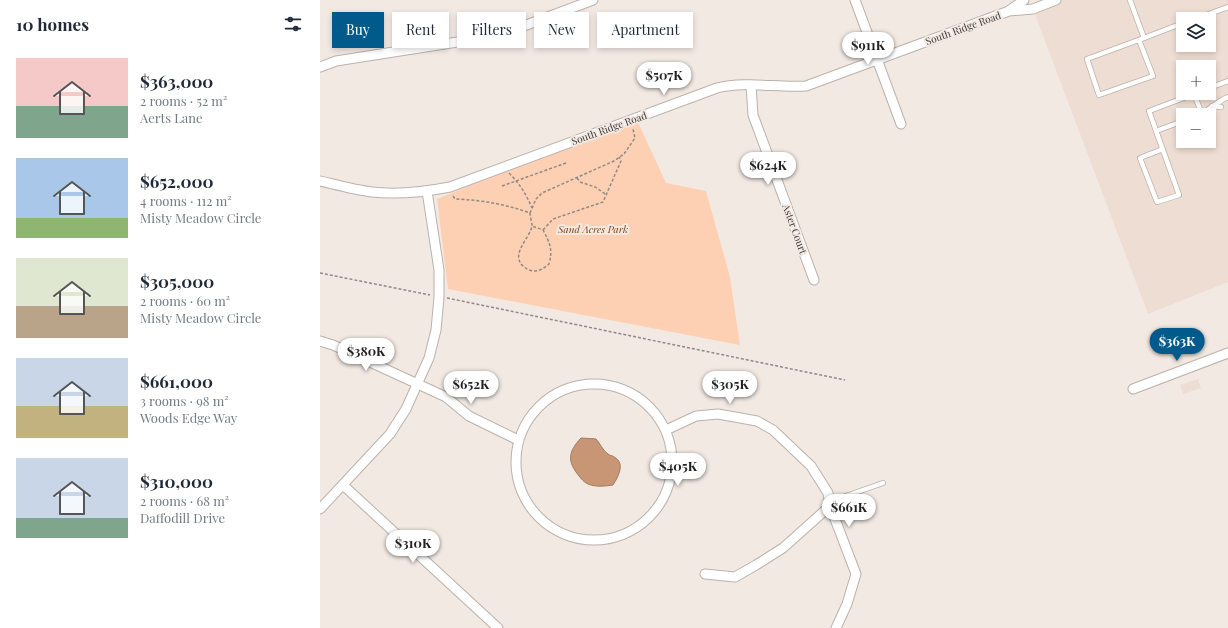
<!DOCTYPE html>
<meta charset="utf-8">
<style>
body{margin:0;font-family:"Playfair Display",serif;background:#f2f2f3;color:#1f2937;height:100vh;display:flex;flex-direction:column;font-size:15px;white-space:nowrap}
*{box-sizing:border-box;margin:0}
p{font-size:13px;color:#747a83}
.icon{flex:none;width:22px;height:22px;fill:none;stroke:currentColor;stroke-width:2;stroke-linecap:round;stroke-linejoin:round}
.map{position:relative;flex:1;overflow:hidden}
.sheet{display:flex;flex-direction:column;background:#fff;width:320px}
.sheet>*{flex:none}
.guide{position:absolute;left:12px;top:12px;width:380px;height:36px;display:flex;gap:8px}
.buttons{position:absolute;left:856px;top:12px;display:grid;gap:8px}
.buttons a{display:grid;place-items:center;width:40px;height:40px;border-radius:0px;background:#fff;box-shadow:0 2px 6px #0003;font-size:20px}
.price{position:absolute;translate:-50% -34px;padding:0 9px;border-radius:14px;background:#fff;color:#222;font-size:13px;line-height:26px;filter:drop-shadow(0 1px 2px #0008)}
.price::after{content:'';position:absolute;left:50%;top:24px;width:12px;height:9px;margin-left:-6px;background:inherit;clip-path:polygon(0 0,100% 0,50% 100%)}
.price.selected{background:#005b8c;color:#fff}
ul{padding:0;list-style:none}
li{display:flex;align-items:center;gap:12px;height:100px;padding:0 16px}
li span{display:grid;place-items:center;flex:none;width:112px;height:80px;border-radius:0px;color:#555}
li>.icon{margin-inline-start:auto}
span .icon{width:48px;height:48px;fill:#fffc;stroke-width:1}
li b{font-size:17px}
h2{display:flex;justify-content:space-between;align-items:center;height:48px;padding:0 16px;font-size:17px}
.chip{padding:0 14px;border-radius:0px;background:#fff;box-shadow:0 2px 6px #0003;font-size:14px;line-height:36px}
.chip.selected{background:#005b8c;color:#fff}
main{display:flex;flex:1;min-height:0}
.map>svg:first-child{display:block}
.built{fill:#eeddd3;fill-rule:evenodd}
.green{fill:#fdd0b3}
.water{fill:#c89675;stroke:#9e7a62}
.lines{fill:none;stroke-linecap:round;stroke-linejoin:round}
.lane-casing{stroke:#bab2ac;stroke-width:6}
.street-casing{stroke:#bab2ac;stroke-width:11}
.path{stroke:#908a86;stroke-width:1.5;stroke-dasharray:3 2;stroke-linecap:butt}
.lane{stroke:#fff;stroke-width:4.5}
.street{stroke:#fff;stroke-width:9}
.labels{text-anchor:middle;stroke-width:4;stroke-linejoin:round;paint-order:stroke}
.street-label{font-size:10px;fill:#3c3836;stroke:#f3e9e3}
.park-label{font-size:10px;font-style:italic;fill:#81430d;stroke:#f3e9e3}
</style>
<main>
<section class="sheet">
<h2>10 homes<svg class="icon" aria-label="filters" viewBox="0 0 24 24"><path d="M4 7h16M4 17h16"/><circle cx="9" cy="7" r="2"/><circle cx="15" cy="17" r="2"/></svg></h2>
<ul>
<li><span style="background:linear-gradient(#f6c9c9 60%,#7fa58c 0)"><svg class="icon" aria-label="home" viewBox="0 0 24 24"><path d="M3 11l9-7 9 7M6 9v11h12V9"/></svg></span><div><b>$363,000</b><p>2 rooms · 52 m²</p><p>Aerts Lane</p></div></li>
<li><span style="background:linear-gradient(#a9c7e8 75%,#8fb573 0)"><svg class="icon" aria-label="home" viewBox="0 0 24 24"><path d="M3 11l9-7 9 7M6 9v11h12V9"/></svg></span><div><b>$652,000</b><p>4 rooms · 112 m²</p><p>Misty Meadow Circle</p></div></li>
<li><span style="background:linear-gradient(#dfe7d0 60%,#b9a48a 0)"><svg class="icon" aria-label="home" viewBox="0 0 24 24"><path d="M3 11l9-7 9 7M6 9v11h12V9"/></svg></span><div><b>$305,000</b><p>2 rooms · 60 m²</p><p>Misty Meadow Circle</p></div></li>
<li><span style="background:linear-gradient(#c9d6e8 60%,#c2b280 0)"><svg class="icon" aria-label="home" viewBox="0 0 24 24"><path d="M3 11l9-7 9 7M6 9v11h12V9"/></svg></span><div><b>$661,000</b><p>3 rooms · 98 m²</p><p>Woods Edge Way</p></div></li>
<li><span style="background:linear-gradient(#c9d6e8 75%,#7fa58c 0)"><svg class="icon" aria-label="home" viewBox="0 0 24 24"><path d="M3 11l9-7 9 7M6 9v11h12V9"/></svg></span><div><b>$310,000</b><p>2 rooms · 68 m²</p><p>Daffodill Drive</p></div></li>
</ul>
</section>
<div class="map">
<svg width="908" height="628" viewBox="0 0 908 628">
<rect width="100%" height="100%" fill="#f3e9e3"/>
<!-- built -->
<g class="built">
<path d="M736 0H908V282L828 314 713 9ZM863 19H889V45H863ZM863 67H889V93H863ZM863 115H889V141H863Z"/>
<polygon points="878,379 881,388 863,394 860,385"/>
</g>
<!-- green -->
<polygon class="green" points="316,118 346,183 386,191 410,277 420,345 128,289 117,199"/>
<!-- water -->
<path class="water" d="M261 438 276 439C280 443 283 451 288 454 292 457 290 454 294 457 306 463 298 477 293 485 286 486 278 487 271 485 266 484 262 480 259 476 247 461 248 452 261 438Z"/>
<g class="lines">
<!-- lane casing -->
<g class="lane-casing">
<g id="lane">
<polyline points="810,0 824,38 863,23"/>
<polyline points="875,19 908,7"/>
<path d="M819 40 833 76 779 95 767 59C786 52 805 45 824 38"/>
<polyline points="889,88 908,81"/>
<polyline points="874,94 882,114"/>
<polyline points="892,106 901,107"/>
<path d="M878 115C889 111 897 101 908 97"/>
<polyline points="836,131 863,121"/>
<polyline points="843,149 820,158 837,202 859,195 829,111 877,93"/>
<polyline points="510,506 523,497 563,483"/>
</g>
</g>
<!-- street casing -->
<g class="street-casing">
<g id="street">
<polyline points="535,0 581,124"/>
<polyline points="690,10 704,0"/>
<polyline points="0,67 16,61 163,38 193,30 273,0"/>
<polyline points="431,85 433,115 494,280"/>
<path d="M0 181C17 185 35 190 52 192 78 195 104 192 130 187L397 88C426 81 457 88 486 86L689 11 713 9 736 0"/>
<polyline points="0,341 13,345 126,397 149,416 198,440"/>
<circle cx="274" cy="462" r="78"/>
<polyline points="813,389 908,353"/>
<polyline points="346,430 376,416 398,414 437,421 453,430 491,466 508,493 510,506 536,574 527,604 516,628"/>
<polyline points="23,485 178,628"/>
<polyline points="0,509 70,434 86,409 109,358 116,330 119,297 119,270 107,191"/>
<polyline points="385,574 415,577 436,565 463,548 510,506"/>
</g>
</g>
<!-- path -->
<g class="path">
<path d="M189 173C200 184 206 194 212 208"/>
<polyline points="257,178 260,182 275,187 287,195"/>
<polyline points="182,186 246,163"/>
<path d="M133 196 135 199C161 200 185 204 210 213 210 217 212 222 212 226 210 239 185 258 209 270 217 273 223 269 229 264 233 250 230 243 223 230L212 226"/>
<polyline points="210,213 216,199 222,193 294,161 304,154 315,138 313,129"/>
<polyline points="223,230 233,219 283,202 301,161 299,157"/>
<polyline points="0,273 110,295"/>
<polyline points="127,298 525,380"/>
</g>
<!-- lane -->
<use href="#lane" class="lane"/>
<!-- street -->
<use href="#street" class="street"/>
</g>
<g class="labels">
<!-- street labels -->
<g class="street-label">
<text transform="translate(643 28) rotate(-20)" y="4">South Ridge Road</text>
<text transform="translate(289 128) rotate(-20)" y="4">South Ridge Road</text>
<text transform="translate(475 229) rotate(70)" y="4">Aster Court</text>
</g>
<!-- park labels -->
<g class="park-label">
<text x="273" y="233">Sand Acres Park</text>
</g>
</g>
</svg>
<div class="buttons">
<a><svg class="icon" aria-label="layers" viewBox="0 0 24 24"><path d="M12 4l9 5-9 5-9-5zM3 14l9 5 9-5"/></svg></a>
<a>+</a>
<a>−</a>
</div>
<b class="price" style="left:548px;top:66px">$911K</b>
<b class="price" style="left:344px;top:96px">$507K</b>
<b class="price" style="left:448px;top:186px">$624K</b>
<b class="price selected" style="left:857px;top:362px">$363K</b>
<b class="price" style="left:46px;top:372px">$380K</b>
<b class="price" style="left:151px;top:405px">$652K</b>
<b class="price" style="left:410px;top:405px">$305K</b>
<b class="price" style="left:358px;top:487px">$405K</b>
<b class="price" style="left:529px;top:528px">$661K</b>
<b class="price" style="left:93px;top:564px">$310K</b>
<div class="guide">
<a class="chip selected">Buy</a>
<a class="chip">Rent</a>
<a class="chip">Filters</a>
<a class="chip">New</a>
<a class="chip">Apartment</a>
</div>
</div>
</main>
